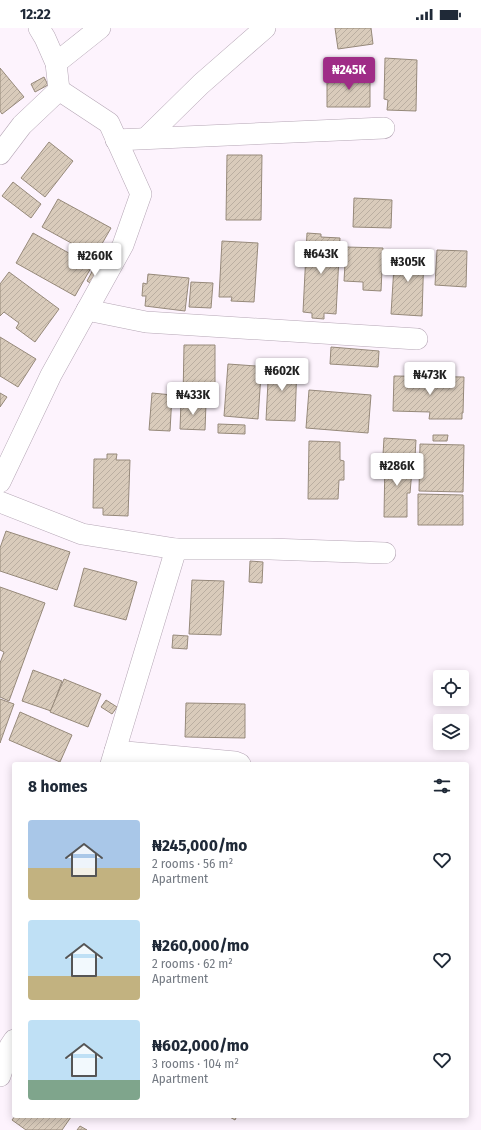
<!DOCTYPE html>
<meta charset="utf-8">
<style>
body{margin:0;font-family:"Fira Sans Condensed",sans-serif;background:#f6f6f7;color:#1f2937;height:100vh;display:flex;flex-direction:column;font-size:15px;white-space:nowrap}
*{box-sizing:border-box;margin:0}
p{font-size:13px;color:#747a83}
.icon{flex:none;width:22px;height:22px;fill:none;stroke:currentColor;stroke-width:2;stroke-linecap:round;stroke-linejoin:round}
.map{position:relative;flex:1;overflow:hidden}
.sheet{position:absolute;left:12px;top:734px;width:457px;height:356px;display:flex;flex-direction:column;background:#fff;border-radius:4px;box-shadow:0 2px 10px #0003}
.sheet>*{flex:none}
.fabs{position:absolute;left:433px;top:642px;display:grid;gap:8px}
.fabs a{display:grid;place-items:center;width:36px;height:36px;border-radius:4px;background:#fff;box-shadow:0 2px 10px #0003;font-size:20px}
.price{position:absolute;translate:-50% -34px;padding:0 9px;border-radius:4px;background:#fff;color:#222;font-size:13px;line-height:26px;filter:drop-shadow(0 1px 2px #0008)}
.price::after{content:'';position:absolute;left:50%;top:24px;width:12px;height:9px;margin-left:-6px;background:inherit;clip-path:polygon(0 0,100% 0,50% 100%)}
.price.on{background:#9f2c87;color:#fff}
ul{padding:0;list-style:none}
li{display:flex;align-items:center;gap:12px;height:100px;padding:0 16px}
li span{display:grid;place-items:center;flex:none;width:112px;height:80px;border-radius:4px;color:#555}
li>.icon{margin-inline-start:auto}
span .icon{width:48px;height:48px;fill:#fffc;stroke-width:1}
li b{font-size:17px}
h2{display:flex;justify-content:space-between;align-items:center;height:48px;padding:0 16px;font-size:17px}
.status{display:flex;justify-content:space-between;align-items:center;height:28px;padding:0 20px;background:#fff;direction:ltr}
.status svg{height:11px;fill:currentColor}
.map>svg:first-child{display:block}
.building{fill:url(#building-hatch);stroke:#96897a}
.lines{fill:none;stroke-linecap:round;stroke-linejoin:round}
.street-casing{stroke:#b5a6b5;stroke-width:22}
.street{stroke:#fff;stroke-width:21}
</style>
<div class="status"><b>12:22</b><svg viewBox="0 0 49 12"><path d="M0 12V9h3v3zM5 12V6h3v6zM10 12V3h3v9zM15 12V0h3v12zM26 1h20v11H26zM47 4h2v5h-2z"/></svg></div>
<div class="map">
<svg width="481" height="1102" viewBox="0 0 481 1102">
<defs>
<pattern id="building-hatch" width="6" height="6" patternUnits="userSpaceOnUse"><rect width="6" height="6" fill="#d9cbbb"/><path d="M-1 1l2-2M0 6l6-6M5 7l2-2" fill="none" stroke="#baaea1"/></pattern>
</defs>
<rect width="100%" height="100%" fill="#fdf3fd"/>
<!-- building -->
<g class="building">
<polygon points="335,0 371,0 373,16 338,21"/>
<polygon points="385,30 417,32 416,83 387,82 388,72 384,71"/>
<polygon points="0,40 24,69 2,86 0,83"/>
<polygon points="370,47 370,79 327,79 327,48"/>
<polygon points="44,49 48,57 35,64 31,56"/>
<polygon points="49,114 73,133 45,169 21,150"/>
<polygon points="227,127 262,127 261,192 226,192"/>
<polygon points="13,154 41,176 31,190 2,168"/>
<polygon points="354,170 392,172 391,200 353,199"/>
<polygon points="58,171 111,200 95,228 42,199"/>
<polygon points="33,205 92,238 75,268 16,235"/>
<polygon points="307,205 321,206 321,209 340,210 336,286 324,285 324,291 312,290 312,285 303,284"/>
<polygon points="222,213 258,215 254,274 231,273 232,269 219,269"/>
<polygon points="346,219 383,220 381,263 363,262 363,254 344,253"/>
<polygon points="395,222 424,223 422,288 391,286"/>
<polygon points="437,222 467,223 466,259 435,257"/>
<polygon points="94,240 103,245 95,258 87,253"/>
<polygon points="9,244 59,281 35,314 16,300 19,295 4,284 0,288 0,256"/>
<polygon points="148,246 189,250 185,283 145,278 146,268 142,268 143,255 147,256"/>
<polygon points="191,254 213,255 211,280 189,279"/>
<polygon points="0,309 36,331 18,359 0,348"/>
<polygon points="184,317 215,317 215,372 183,371"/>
<polygon points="331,319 379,323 378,339 330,336"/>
<polygon points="269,335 297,336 295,393 266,392"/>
<polygon points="228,336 256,338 256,346 261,346 258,391 224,388"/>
<polygon points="394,348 464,349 463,385 462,385 462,391 429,391 430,384 393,383"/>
<polygon points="309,362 371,367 368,405 306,400"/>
<polygon points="0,365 7,369 0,379"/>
<polygon points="152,365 172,367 170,403 149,402"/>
<polygon points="181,374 206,376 205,402 180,401"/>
<polygon points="218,396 245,397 245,406 218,405"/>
<polygon points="433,407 448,407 447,413 433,413"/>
<polygon points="384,410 416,412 415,429 383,427"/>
<polygon points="309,413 340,414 340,432 344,433 344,452 339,452 338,471 308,471"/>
<polygon points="420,416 464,417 463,464 419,463"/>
<polygon points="107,426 117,426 116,432 130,432 128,488 103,487 103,480 93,480 94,431 107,431"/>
<polygon points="385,431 413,431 410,465 407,465 407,489 384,489"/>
<polygon points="418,466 463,467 463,497 418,497"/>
<polygon points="6,503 70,524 57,562 0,543 0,520"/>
<polygon points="250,533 263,534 262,555 249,554"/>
<polygon points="84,540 137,554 126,592 74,578"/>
<polygon points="192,552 224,553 221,607 189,606"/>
<polygon points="0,559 45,575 9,673 0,669 0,635 4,624 0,622"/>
<polygon points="173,607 188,608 187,621 172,620"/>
<polygon points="33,642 62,653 51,683 22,673"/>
<polygon points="64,651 101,666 88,699 50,684"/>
<polygon points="0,671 14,676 0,715"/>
<polygon points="106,672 117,679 112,686 101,679"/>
<polygon points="186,675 245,676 245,710 185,709"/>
<polygon points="20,684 72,707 60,734 9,712"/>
<polygon points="15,1088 69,1088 71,1089 62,1102 26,1102 12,1092"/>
<polygon points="228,1088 237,1088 235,1092"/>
<polygon points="80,1098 87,1102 77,1102"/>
</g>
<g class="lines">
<!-- street casing -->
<g class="street-casing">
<g id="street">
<polyline points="39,0 45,10 56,35 59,62"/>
<polyline points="56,35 100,0"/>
<polyline points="146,110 201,56 265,0"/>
<polyline points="116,112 384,100"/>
<polyline points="0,126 22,97 59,62 109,95 141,166 123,217 51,347 0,454"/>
<polyline points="87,282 146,294 417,311"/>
<polyline points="0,474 82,506 176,521 270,521 385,525"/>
<polyline points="115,723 235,734 240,736"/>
<polyline points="111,736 176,521"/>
<polyline points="0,1048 10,1018 14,1012"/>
</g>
</g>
<!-- street -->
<use href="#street" class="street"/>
</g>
</svg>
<div class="fabs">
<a><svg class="icon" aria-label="locate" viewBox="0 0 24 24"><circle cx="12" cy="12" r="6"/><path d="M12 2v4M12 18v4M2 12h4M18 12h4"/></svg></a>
<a><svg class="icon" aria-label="layers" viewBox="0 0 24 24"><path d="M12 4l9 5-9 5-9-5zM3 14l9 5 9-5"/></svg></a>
</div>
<b class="price on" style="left:349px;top:63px">₦245K</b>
<b class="price" style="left:321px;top:247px">₦643K</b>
<b class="price" style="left:95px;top:249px">₦260K</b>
<b class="price" style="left:408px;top:255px">₦305K</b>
<b class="price" style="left:282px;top:364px">₦602K</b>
<b class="price" style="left:430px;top:368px">₦473K</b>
<b class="price" style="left:193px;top:388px">₦433K</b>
<b class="price" style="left:397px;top:459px">₦286K</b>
<section class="sheet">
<h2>8 homes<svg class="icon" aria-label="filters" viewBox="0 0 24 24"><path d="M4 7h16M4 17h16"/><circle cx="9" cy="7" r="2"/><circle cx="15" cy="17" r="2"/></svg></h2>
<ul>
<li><span style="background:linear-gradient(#a9c7e8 60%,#c2b280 0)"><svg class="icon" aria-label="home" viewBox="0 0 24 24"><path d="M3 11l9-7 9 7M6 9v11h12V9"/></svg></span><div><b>₦245,000/mo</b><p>2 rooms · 56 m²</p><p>Apartment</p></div><svg class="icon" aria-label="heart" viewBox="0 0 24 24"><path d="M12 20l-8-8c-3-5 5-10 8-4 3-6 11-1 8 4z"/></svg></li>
<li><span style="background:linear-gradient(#bfe0f5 70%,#c2b280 0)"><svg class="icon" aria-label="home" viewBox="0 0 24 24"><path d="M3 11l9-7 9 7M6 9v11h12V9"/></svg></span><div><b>₦260,000/mo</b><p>2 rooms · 62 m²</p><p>Apartment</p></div><svg class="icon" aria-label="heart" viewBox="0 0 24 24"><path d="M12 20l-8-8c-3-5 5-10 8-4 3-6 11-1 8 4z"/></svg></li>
<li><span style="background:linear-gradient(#bfe0f5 75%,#7fa58c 0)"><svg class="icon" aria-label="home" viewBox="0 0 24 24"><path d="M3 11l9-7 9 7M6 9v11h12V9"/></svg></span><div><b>₦602,000/mo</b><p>3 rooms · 104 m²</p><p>Apartment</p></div><svg class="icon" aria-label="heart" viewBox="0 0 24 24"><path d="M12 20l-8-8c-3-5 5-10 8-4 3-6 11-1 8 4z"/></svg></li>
</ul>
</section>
</div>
